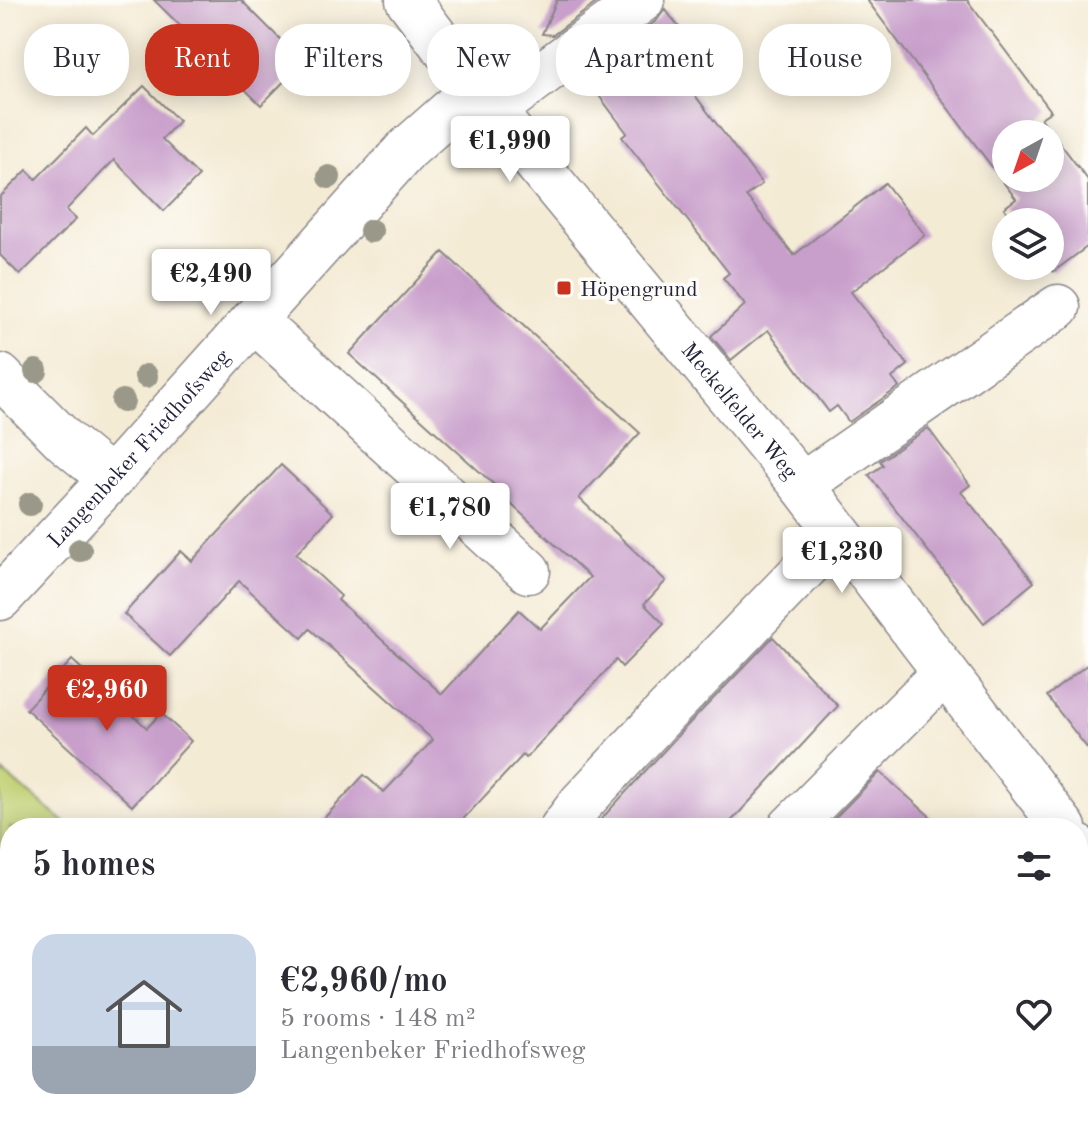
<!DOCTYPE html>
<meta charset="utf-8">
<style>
body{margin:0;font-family:"Old Standard TT",serif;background:#f7f7f7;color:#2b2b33;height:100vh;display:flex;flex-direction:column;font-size:30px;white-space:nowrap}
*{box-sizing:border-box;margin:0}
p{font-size:26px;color:#7c7c81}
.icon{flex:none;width:44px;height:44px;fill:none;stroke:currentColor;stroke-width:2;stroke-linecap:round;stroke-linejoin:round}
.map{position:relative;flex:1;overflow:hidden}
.side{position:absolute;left:0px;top:818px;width:1088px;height:312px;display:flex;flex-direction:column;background:#fff;border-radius:32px 32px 0 0;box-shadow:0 4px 20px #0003}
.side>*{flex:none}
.guide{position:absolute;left:24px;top:24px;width:1040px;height:72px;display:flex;gap:16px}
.needle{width:52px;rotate:220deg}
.buttons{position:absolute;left:992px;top:120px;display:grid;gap:16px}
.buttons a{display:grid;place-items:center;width:72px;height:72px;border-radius:50%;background:#fff;box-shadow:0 4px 20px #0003;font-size:40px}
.price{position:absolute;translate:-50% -68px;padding:0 18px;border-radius:8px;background:#fff;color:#222;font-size:26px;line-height:52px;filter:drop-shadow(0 2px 4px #0008)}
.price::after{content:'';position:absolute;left:50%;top:48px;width:24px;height:18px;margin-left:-12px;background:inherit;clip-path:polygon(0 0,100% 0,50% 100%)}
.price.on{background:#c8321e;color:#fff}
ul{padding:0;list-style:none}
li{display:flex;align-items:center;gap:24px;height:200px;padding:0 32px}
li+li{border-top:2px solid #e1e1e2}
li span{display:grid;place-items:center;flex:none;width:224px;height:160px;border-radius:24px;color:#555}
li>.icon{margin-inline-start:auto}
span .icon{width:96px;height:96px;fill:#fffc;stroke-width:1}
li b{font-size:34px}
h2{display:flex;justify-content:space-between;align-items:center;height:96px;padding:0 32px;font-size:34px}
.pill{padding:0 28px;border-radius:32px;background:#fff;box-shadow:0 4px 20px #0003;font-size:28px;line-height:72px}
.pill.on{background:#c8321e;color:#fff}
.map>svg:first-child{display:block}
.green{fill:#bfcf71;stroke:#707856;stroke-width:2}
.forest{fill:#97b263;stroke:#5c6a4f;stroke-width:2}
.building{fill:#c89ecb;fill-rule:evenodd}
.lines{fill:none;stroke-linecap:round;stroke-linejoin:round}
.minor-casing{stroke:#8b8688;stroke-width:47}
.major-casing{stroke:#8b8688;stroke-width:47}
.path{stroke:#8b8688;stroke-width:5;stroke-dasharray:6 6;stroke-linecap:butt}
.minor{stroke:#fff;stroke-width:44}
.major{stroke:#fff;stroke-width:44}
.tree{fill:#9a9989}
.poi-dot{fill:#c8321e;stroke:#fdfcf7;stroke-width:3}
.labels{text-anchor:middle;stroke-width:7;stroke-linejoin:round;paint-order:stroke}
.poi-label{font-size:22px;fill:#22223b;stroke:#fdfcf7;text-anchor:start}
.street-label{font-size:22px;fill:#22223b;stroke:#fdfcf7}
</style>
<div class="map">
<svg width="1088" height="1130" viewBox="0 0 1088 1130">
<rect width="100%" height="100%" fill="#fdfcf7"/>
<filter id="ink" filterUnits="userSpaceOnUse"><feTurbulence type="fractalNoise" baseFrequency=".0125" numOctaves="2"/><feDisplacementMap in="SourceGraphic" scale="16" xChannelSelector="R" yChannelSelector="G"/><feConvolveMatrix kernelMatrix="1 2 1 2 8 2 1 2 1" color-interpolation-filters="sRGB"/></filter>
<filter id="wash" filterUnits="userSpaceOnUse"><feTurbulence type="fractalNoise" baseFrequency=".006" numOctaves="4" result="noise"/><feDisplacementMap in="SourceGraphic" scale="32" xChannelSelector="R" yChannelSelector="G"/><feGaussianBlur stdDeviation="1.8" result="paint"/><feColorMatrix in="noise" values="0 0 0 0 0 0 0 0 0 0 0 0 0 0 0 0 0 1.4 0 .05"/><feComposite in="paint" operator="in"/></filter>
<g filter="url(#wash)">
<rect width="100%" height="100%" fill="#f4ebd5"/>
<!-- green -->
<g class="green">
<polygon points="0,770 72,828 10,828 10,1019 0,1013"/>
<polygon points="174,1120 713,1120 752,1130 191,1130"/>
</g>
<!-- forest -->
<g class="forest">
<polygon points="0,984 10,989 10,1079 0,1071"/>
<polygon points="64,1120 256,1120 279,1130 77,1130"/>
</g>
<g id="blocks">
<!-- building -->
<g class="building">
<polygon points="154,0 241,0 303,62 261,105"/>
<polygon points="557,0 600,0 553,35 542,34"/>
<path d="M867 0H967L1051 111 1041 118 1088 180V246L1053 272 1048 266H1050V222H1015L1004 208 1016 199ZM1006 134H1050V178H1006Z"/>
<polygon points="665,9 694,47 691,48 708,71 688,86 762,184 746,196 794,255 885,183 925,235 851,292 908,365 892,378 899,387 849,422 837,406 829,412 768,330 731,360 711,336 745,305 723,278 729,273 622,137 627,133 588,81 642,39 632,39 657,20"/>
<polygon points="144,86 179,121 162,139 199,176 164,211 114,160 66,210 76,219 20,275 0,255 0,197 27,170 36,179 86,128 93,136"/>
<polygon points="443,252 640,433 579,498 666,581 644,604 664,624 622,667 616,660 526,758 523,755 455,828 315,828 364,775 384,792 433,740 310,629 302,638 239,581 170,656 124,614 181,551 192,561 281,465 333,514 296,554 341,596 338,600 442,694 519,610 540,629 590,577 498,492 500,490 349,354"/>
<polygon points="928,428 970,485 961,492 1034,582 984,623 869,475 883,465 880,461"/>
<polygon points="773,637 838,706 725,828 593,828 683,730"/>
<polygon points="72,660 147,728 161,713 191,741 132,806 26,709"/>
<polygon points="1088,664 1088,749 1047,696"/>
<polygon points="880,772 943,828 825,828"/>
</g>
</g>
</g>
<g filter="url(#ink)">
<use href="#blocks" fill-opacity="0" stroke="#8b8688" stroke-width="2"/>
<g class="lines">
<!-- minor casing -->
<g class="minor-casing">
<g id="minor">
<polyline points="494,110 642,0"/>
<polyline points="254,320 528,571"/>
<polyline points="0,376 65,441 111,479"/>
<polyline points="802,485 1058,307"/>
<path id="s1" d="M0 598 111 479 406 150 475 89"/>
<polyline points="562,828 581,803 665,713 838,534"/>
<polyline points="790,828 944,673"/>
<polyline points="0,1080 10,1088"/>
<polyline points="48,1120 60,1130"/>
</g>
</g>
<!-- major casing -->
<g class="major-casing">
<g id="major">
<path id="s2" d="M408 0 475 89 802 485 1064 828"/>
<polyline points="1078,847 1088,860"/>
</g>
</g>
<!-- path -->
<g class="path">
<polyline points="0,852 10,863"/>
<polyline points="430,1120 468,1130"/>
</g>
<!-- minor -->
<use href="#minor" class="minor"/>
<!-- major -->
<use href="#major" class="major"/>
</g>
<!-- trees -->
<g class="tree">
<circle cx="381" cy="84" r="12"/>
<circle cx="329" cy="177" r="12"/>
<circle cx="371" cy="231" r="12"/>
<circle cx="36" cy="371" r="12"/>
<circle cx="146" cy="376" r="12"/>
<circle cx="123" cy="401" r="12"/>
<circle cx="30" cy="504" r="12"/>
<circle cx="80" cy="550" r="12"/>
</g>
</g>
<!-- markers -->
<rect class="poi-dot" x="556" y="280" width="16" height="16" rx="4"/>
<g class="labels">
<!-- poi labels -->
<g class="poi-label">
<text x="580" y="296">Höpengrund</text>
</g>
<!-- street labels -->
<g class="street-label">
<text dy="8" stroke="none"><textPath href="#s2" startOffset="528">Meckelfelder Weg</textPath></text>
<text dy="8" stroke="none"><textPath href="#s1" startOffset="204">Langenbeker Friedhofsweg</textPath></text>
</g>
</g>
</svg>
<div class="buttons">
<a><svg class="needle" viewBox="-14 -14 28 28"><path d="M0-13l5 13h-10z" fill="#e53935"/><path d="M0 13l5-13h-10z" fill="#7c7c81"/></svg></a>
<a><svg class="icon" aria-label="layers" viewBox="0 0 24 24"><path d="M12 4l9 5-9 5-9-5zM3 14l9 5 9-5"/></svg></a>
</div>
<b class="price" style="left:510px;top:184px">€1,990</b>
<b class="price" style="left:211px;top:317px">€2,490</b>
<b class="price" style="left:450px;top:551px">€1,780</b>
<b class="price" style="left:842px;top:595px">€1,230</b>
<b class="price on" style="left:107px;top:733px">€2,960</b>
<div class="guide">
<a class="pill">Buy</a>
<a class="pill on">Rent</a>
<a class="pill">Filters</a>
<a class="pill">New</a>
<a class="pill">Apartment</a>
<a class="pill">House</a>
</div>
<section class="side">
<h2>5 homes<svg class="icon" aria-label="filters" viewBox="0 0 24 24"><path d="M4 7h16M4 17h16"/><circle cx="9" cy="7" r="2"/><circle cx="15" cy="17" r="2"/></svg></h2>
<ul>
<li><span style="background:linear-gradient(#c9d6e8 70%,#9aa5b1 0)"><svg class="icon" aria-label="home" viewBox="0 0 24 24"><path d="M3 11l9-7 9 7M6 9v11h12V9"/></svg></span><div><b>€2,960/mo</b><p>5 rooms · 148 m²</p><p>Langenbeker Friedhofsweg</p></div><svg class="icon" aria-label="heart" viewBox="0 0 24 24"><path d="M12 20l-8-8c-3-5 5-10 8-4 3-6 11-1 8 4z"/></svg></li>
</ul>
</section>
</div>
